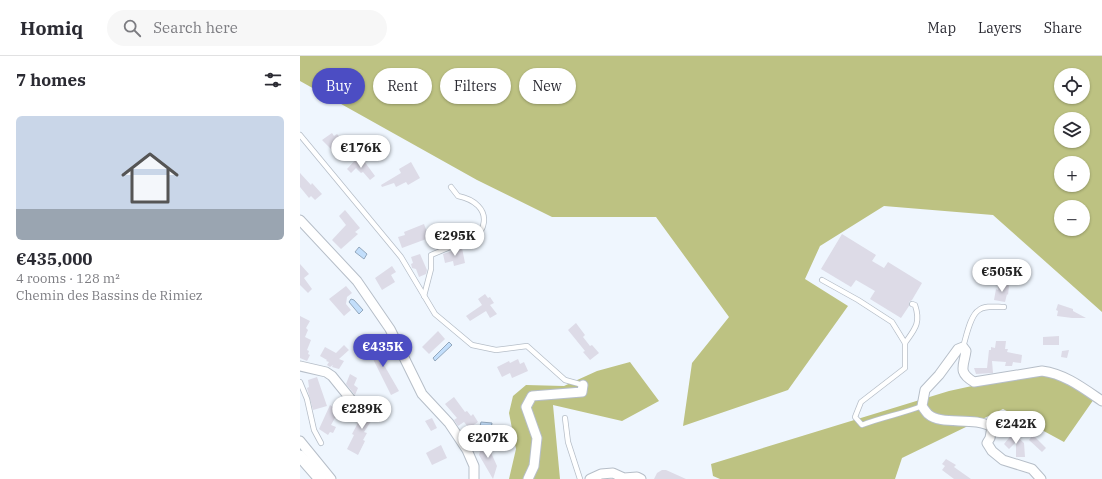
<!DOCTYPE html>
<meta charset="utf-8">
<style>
body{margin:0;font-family:"IBM Plex Serif",serif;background:#f7f7f7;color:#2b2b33;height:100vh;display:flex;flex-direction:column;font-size:15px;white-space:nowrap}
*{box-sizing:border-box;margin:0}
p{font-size:13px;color:#7c7c81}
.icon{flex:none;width:22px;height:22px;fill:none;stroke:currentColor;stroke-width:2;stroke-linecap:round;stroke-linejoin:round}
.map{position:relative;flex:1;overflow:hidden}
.details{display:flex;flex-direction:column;background:#fff;width:300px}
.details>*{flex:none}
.hud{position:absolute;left:12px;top:12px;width:380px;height:36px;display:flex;gap:8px}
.buttons{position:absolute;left:754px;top:12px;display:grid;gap:8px}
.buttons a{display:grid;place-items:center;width:36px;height:36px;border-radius:50%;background:#fff;box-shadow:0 1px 3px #0004;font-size:20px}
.price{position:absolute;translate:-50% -34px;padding:0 9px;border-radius:14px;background:#fff;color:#222;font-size:13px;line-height:26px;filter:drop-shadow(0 1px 2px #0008)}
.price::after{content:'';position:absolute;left:50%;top:24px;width:12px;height:9px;margin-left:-6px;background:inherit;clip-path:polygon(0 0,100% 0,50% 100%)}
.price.on{background:#4c4dc3;color:#fff}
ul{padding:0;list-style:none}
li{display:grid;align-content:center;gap:8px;height:212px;padding:0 16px}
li+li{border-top:1px solid #e1e1e2}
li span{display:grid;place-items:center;height:124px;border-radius:6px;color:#555}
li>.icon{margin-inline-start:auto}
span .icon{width:72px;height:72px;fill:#fffc;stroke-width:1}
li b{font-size:17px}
h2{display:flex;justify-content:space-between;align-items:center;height:48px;padding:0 16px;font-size:17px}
.tag{padding:0 14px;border-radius:18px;background:#fff;box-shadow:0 1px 3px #0004;font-size:14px;line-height:36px}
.tag.on{background:#4c4dc3;color:#fff}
header{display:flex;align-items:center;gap:24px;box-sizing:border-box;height:56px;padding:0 20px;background:#fff;border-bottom:1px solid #e1e1e2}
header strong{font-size:19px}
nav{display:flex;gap:22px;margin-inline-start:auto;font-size:14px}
.search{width:280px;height:36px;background:#f7f7f7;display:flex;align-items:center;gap:10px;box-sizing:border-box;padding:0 14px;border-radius:22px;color:#7c7c81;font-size:15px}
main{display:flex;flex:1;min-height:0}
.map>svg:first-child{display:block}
.forest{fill:#bdc282;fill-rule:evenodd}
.water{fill:#c2defb;stroke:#93a8bd}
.building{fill:#dddbe7}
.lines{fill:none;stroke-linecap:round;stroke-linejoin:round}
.service-casing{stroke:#b6bec8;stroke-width:6}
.minor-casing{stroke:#b6bec8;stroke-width:11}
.tertiary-casing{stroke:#b6bec8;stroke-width:13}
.service{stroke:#fff;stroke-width:4.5}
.minor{stroke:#fff;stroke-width:9}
.tertiary{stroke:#fff;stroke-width:11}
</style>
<header>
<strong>Homiq</strong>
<div class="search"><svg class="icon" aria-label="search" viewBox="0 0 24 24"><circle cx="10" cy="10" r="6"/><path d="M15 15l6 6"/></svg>Search here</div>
<nav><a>Map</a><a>Layers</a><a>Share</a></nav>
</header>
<main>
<section class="details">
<h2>7 homes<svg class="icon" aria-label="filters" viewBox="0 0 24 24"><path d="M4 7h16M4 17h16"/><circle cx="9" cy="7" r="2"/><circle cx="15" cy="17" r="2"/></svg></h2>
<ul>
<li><span style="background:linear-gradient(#c9d6e8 75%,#9aa5b1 0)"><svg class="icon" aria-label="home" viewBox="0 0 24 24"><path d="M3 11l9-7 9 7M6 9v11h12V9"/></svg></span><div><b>€435,000</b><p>4 rooms · 128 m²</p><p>Chemin des Bassins de Rimiez</p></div></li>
</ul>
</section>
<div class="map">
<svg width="802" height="423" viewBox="0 0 802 423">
<rect width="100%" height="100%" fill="#eff6fe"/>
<!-- forest -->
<g class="forest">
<path d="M0 0H802V256L693 159 584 150 520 190 505 223 548 250 488 334 383 370 392 307 429 261 356 161H252L177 124 0 25ZM761 19H783V41H761ZM761 63H783V85H761ZM761 107H783V129H761ZM761 151H783V173H761Z"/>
<polygon points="330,306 359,345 322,365 253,349 260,423 209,423 216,393 209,357 213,340 226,329 264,330 297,315"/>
<polygon points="751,317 794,343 764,386 703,353 602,402 595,423 420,423 413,420 411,408 649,335 672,330"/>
</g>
<!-- water -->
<g class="water">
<polygon points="59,191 67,198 64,203 55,196"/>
<polygon points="51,243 54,244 63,254 59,258 49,246"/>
<polygon points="149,286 152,289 135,305 133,302"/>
<polygon points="181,366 192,367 191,372 187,372 185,375 179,374"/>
</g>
<!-- building -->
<g class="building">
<polygon points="32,77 34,80 37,78 48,91 42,97 38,93 34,96 22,84"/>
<polygon points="57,102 62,107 64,105 75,120 70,124 63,116 61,117 56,112 51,117 47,113"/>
<polygon points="111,106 120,122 108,129 106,126 96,131 94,127 82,131 81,129 101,117 99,113"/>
<polygon points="0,117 11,129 12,127 22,138 15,144 11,140 9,142 0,131"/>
<polygon points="45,154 60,172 55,176 58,178 41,193 32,184 46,169 39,160"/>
<polygon points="124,168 129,182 102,192 98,181 105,179 104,176"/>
<polygon points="542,178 576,199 572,205 584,212 588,206 622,227 612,244 609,246 609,250 601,262 570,243 575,235 556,224 551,231 521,213"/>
<polygon points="162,192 165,207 154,210 153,205 145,207 143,198"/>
<polygon points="120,198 127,214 126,218 119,221 116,213 112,212 111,208 113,207 111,201"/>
<polygon points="0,208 9,218 4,222 12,233 8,237 0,229"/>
<polygon points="92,210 96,216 91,219 95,226 82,234 75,222"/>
<polygon points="699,227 708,228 709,230 708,239 707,238 705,246 694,244 696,233 698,234"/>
<polygon points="46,230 52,237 47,241 46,248 51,254 44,260 29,243"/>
<polygon points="185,238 188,242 190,241 194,247 190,249 197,258 190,262 186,255 170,265 166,260 182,249 178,243"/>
<polygon points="758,248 773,253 773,255 786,262 772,262 757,260 758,255 756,254"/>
<polygon points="0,260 10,265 6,272 8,274 5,281 11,284 7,294 9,295 8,298 10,299 7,305 0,302"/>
<polygon points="276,267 285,279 283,281 290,290 292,289 299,297 290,304 283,296 285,295 268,274"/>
<polygon points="138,275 145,283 129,298 122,291"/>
<polygon points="759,280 759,289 743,289 743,281"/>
<polygon points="696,285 706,285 705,293 708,293 707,296 722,299 721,307 713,306 712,310 705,310 706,306 692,305 693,317 676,318 674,312 687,312 689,294 691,294 691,291 695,292"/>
<polygon points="80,288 84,295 81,296 83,300 80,302 99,335 91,339 72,301 71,302 67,294"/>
<polygon points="44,289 49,294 39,303 44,305 39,313 32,311 33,309 30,311 27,309 29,306 26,305 27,304 20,300 25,291 36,297"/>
<polygon points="769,294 767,302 761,301 762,295"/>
<polygon points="218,303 220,308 224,306 228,315 212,322 210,317 202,321 197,311 209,305 210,307"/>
<polygon points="50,318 57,322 54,329 58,332 55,339 46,328"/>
<polygon points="17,321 27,350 13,354 7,332 9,331 8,324"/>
<polygon points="154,341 165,356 167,355 171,360 173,358 178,366 169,372 164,366 158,370 154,364 157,362 145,348"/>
<polygon points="70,343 77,356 64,376 67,377 63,384 65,385 58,399 47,393 54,379 52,378 59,365 64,368 70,357 64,346"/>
<polygon points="30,349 39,355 31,369 36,371 33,377 30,376 28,379 19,373"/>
<polygon points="132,362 137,372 131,375 125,365"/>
<polygon points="713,377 724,387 725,401 716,401 716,386 709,393 704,388"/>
<polygon points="733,379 746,392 742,396 729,384"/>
<polygon points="183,388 184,389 185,388 187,393 189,392 197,410 193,423 179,399 180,396 177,391"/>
<polygon points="141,389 147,402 132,409 126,397"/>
<polygon points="646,403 656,409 654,411 671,423 654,423 642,414 645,410 642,408"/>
<polygon points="362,414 366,414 386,423 354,423 357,417"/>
</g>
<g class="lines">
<!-- service casing -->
<g class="service-casing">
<g id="service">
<polyline points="0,79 101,201 135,258 172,289 196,294 227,290 265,324 283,329"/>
<path d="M522 224 558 244 592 266 605 287V312L561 346 555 361 562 369C582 361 602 358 622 350"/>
<path d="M124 240 131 213V199L162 186 176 181C178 178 182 174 183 170 188 153 173 143 158 140L151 131"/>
<path d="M605 287C615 273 621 267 615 249L612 248"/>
<path d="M663 291C666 282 670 259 679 254 685 249 696 251 704 251"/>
<polyline points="0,326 7,343 14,374 21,387"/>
<polyline points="265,362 268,386 280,423"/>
</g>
</g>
<!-- minor casing -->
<g class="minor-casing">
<g id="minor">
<polyline points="0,164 57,225 90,273 122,338 149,367 167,394 174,410 174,423"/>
<polyline points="0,310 26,316 32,320 53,346"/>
<polyline points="0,385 31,423"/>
<polyline points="228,423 234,410 237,382 226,351 232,340 282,336 283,329"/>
<polyline points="290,423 301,418 313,417 324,422 337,421 341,423"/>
<path d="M741 423 732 413 703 404 692 395 687 387 690 382 692 371C674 360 641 370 628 358 626 356 624 353 622 350L625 334 639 319 658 293 663 291 666 295C664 310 657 316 674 326L742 315C765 318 783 332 802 345"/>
</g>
</g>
<!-- tertiary casing -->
<g class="tertiary-casing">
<polyline id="tertiary" points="0,400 20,423"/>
</g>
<!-- service -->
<use href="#service" class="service"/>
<!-- minor -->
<use href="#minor" class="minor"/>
<!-- tertiary -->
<use href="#tertiary" class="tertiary"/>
</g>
</svg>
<div class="buttons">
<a><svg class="icon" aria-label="locate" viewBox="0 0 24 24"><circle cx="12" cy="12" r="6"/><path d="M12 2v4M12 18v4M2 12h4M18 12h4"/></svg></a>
<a><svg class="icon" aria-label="layers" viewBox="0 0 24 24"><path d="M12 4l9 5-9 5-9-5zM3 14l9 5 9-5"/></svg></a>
<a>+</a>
<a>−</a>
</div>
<b class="price" style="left:61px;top:113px">€176K</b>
<b class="price" style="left:155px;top:201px">€295K</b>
<b class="price" style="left:702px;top:237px">€505K</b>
<b class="price on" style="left:83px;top:312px">€435K</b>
<b class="price" style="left:62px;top:374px">€289K</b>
<b class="price" style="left:716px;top:389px">€242K</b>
<b class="price" style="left:188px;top:403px">€207K</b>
<div class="hud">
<a class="tag on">Buy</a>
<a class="tag">Rent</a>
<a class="tag">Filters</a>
<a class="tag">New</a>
</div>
</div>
</main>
